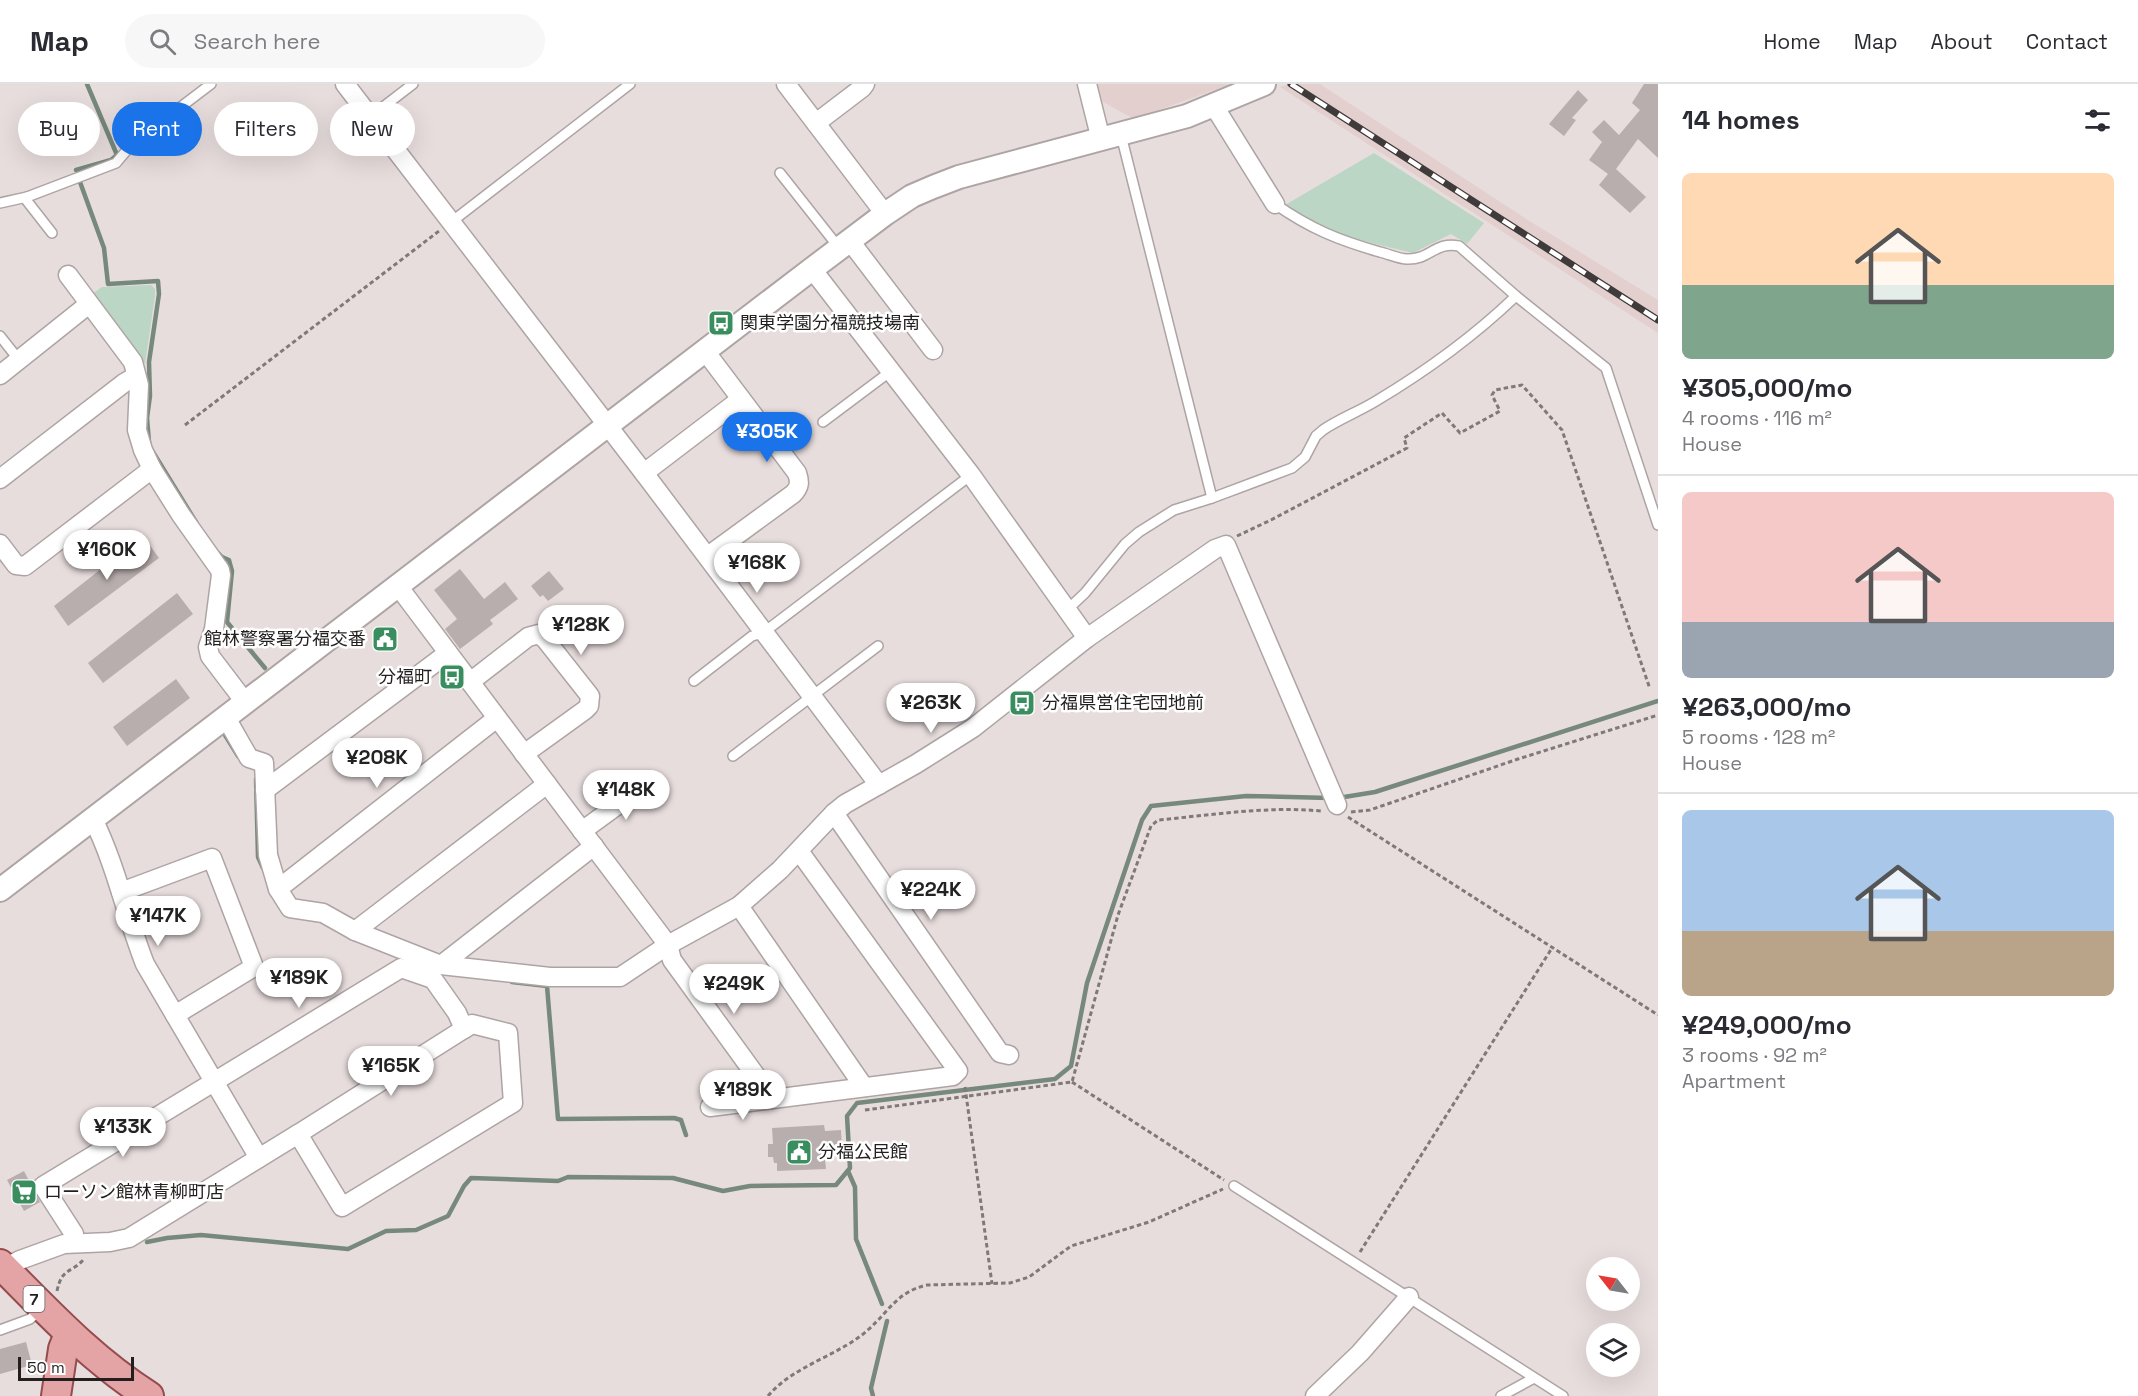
<!DOCTYPE html>
<meta charset="utf-8">
<style>
body{margin:0;font-family:"Space Grotesk","Noto Sans JP",sans-serif;background:#f7f7f7;color:#2b2b33;height:100vh;display:flex;flex-direction:column;font-size:22px;white-space:nowrap}
*{box-sizing:border-box;margin:0}
p{font-size:20px;color:#7c7c81}
.icon{flex:none;width:33px;height:33px;fill:none;stroke:currentColor;stroke-width:2;stroke-linecap:round;stroke-linejoin:round}
.map{position:relative;flex:1;overflow:hidden}
.details{display:flex;flex-direction:column;background:#fff;width:480px}
.details>*{flex:none}
.banner{position:absolute;left:18px;top:18px;width:570px;height:54px;display:flex;gap:12px}
.needle{width:39px;rotate:301deg}
.tools{position:absolute;left:1586px;top:1173px;display:grid;gap:12px}
.tools a{display:grid;place-items:center;width:54px;height:54px;border-radius:50%;background:#fff;box-shadow:0 6px 24px #0002;font-size:30px}
.scale{position:absolute;left:18px;bottom:15px;width:116px;box-sizing:border-box;padding-left:6px;border:3px solid #231f1f;border-top:0;font-size:16px;line-height:21px;white-space:nowrap;color:#231f1f;-webkit-text-stroke:4px #fff;paint-order:stroke}
.price{position:absolute;translate:-50% -51px;padding:0 14px;border-radius:21px;background:#fff;color:#222;font-size:20px;line-height:39px;filter:drop-shadow(0 2px 3px #0008)}
.price::after{content:'';position:absolute;left:50%;top:36px;width:18px;height:14px;margin-left:-9px;background:inherit;clip-path:polygon(0 0,100% 0,50% 100%)}
.price.selected{background:#1a73e8;color:#fff}
ul{padding:0;list-style:none}
li{display:grid;align-content:center;gap:12px;height:318px;padding:0 24px}
li+li{border-top:2px solid #e1e1e2}
li span{display:grid;place-items:center;height:186px;border-radius:9px;color:#555}
li>.icon{margin-inline-start:auto}
span .icon{width:108px;height:108px;fill:#fffc;stroke-width:1}
li b{font-size:26px}
h2{display:flex;justify-content:space-between;align-items:center;height:72px;padding:0 24px;font-size:26px}
.chip{padding:0 21px;border-radius:27px;background:#fff;box-shadow:0 6px 24px #0002;font-size:21px;line-height:54px}
.chip.selected{background:#1a73e8;color:#fff}
header{display:flex;align-items:center;gap:36px;box-sizing:border-box;height:84px;padding:0 30px;background:#fff;border-bottom:2px solid #e1e1e2}
header strong{font-size:28px}
nav{display:flex;gap:33px;margin-inline-start:auto;font-size:21px}
.search{width:420px;height:54px;background:#f7f7f7;display:flex;align-items:center;gap:15px;box-sizing:border-box;padding:0 21px;border-radius:33px;color:#7c7c81;font-size:22px}
main{display:flex;flex:1;min-height:0}
.map>svg:first-child{display:block}
.built{fill:#e3cfce}
.green{fill:#bbd6c4}
.lines{fill:none;stroke-linecap:round;stroke-linejoin:round}
.stream{stroke:#77897c;stroke-width:4.5}
.building{fill:#b8aead}
.service-casing{stroke:#aea4a4;stroke-width:12}
.minor-casing{stroke:#aea4a4;stroke-width:21}
.tertiary-casing{stroke:#aea4a4;stroke-width:26}
.primary-casing{stroke:#954c4e;stroke-width:32}
.path{stroke:#807979;stroke-width:3;stroke-dasharray:4.5 3;stroke-linecap:butt}
.service{stroke:#fff;stroke-width:9}
.minor{stroke:#fff;stroke-width:18}
.tertiary{stroke:#fff;stroke-width:22}
.primary{stroke:#e4a3a4;stroke-width:28}
.rail-casing{stroke:#403b3b;stroke-width:7}
.rail{stroke:#fff;stroke-width:4.5;stroke-dasharray:14;stroke-linecap:butt}
.labels{text-anchor:middle;stroke-width:5;stroke-linejoin:round;paint-order:stroke}
.shield{fill:#fff;stroke:#656262;stroke-width:1.5}
.shield-label{font-size:16px;font-weight:bold;fill:#231f1f}
.poi-label{font-size:18px;fill:#231f1f;stroke:#fff;text-anchor:start}
</style>
<header>
<strong>Map</strong>
<div class="search"><svg class="icon" aria-label="search" viewBox="0 0 24 24"><circle cx="10" cy="10" r="6"/><path d="M15 15l6 6"/></svg>Search here</div>
<nav><a>Home</a><a>Map</a><a>About</a><a>Contact</a></nav>
</header>
<main>
<div class="map">
<svg width="1658" height="1312" viewBox="0 0 1658 1312">
<rect width="100%" height="100%" fill="#e8dddd"/>
<!-- built -->
<g class="built">
<polygon points="1097,0 1226,0 1228,1 1134,35 1103,18"/>
<polygon points="1289,0 1320,0 1531,138 1658,216 1658,249 1280,3"/>
</g>
<!-- green -->
<g class="green">
<polygon points="1374,69 1484,139 1467,160 1451,150 1413,169 1338,151 1301,132 1285,121"/>
<polygon points="151,201 155,205 155,212 145,280 92,210 102,203"/>
</g>
<g class="lines">
<!-- stream -->
<g class="stream">
<polyline points="76,86 111,76 117,71 87,0"/>
<polyline points="80,98 104,164 108,200 158,197 159,210 149,278 150,312 147,334 149,358"/>
<polyline points="153,368 196,438"/>
<polyline points="216,467 222,473 229,476 232,487 227,538 265,584"/>
<polyline points="225,651 238,672"/>
<polyline points="256,695 258,773 263,784"/>
<polyline points="1338,714 1375,708 1658,617"/>
<polyline points="512,898 547,902 558,1035 674,1034 681,1036 686,1051"/>
<polyline points="848,1087 855,1103 856,1155 882,1220"/>
<polyline points="147,1158 167,1154 201,1151 348,1165 386,1147 416,1146 448,1132 464,1102 471,1094 558,1097 568,1093 673,1094 723,1107 750,1102 836,1101 850,1084 847,1032 857,1019 1055,995 1071,982 1087,899 1142,736 1151,722 1246,712 1330,714"/>
<polyline points="873,1312 871,1304 887,1237"/>
</g>
</g>
<!-- building -->
<g class="building">
<polygon points="1644,0 1658,0 1658,74 1638,55 1616,85 1646,113 1630,129 1599,101 1608,90 1589,76 1602,58 1592,48 1604,36 1619,51 1640,26 1632,19"/>
<polygon points="1578,6 1588,16 1572,34 1576,36 1564,52 1549,40"/>
<polygon points="143,452 159,474 68,542 54,522"/>
<polygon points="460,485 484,515 505,498 518,515 490,536 493,540 460,565 445,545 457,535 434,506"/>
<polygon points="549,487 564,505 548,517 543,511 540,513 531,502"/>
<polygon points="177,509 193,530 103,599 88,579"/>
<polygon points="176,595 190,614 127,662 113,643"/>
<polygon points="824,1041 825,1047 841,1046 842,1063 831,1064 831,1075 825,1075 826,1085 777,1087 777,1079 774,1079 773,1073 768,1073 768,1060 773,1060 772,1044"/>
<polygon points="24,1087 40,1118 24,1127 7,1096"/>
<polygon points="26,1258 32,1281 0,1290 0,1265"/>
</g>
<g class="lines">
<!-- service casing -->
<g class="service-casing">
<g id="service">
<polyline points="370,33 413,0"/>
<polyline points="1121,51 1212,414"/>
<polyline points="780,89 840,165"/>
<polyline points="27,113 27,117 52,149"/>
<polyline points="0,119 27,113 116,79 132,60 211,0"/>
<path d="M1275 120C1311 145 1338 156 1380 168 1389 170 1398 175 1407 175 1430 176 1435 157 1459 162L1516 212 1606 284 1658 441"/>
<polyline points="450,139 630,0"/>
<polyline points="0,252 19,276"/>
<polyline points="823,338 891,287"/>
<path d="M1067 526 1085 509 1125 460 1139 448 1174 426 1212 414 1292 384 1305 373 1316 352 1323 346C1339 335 1358 328 1376 317 1428 286 1472 254 1516 212"/>
<polyline points="694,597 752,552 763,549 971,391"/>
<polyline points="733,672 878,562"/>
<polyline points="1234,1102 1563,1312"/>
<polyline points="0,1246 30,1235 40,1226"/>
<polyline points="1501,1312 1534,1294"/>
</g>
</g>
<!-- minor casing -->
<g class="minor-casing">
<g id="minor">
<polyline points="345,0 644,389 879,701"/>
<polyline points="786,0 885,130"/>
<polyline points="1087,0 1101,56"/>
<polyline points="1214,22 1275,120"/>
<polyline points="816,39 862,4 865,0"/>
<polyline points="850,157 933,266"/>
<polyline points="812,185 971,391 1087,554"/>
<polyline points="68,191 133,278 139,301 137,346 143,366 152,385 181,431 220,486 221,491 214,545 208,563 210,572 245,618"/>
<path d="M705 267 797 389C800 398 800 403 793 410L708 472"/>
<polyline points="0,291 89,220"/>
<polyline points="644,389 741,315"/>
<polyline points="0,395 124,299 136,292"/>
<polyline points="0,460 16,481 25,482 152,385"/>
<polyline points="398,502 668,861 672,876 772,1014"/>
<polyline points="470,598 528,553 539,550 545,555 590,612 589,622 585,626 524,670"/>
<polyline points="225,632 249,674 264,679 268,771 278,805 290,824 323,829 355,847 441,881 550,893 620,893 668,861 739,822 780,786 834,729 845,720 916,680 973,644 1087,554 1215,465 1226,461 1337,721"/>
<polyline points="265,706 448,569"/>
<polyline points="834,729 1000,969 1009,971"/>
<path d="M93 735C116 781 126 832 145 880L259 1074"/>
<polyline points="582,747 649,698"/>
<polyline points="278,805 497,634"/>
<polyline points="121,808 212,774 254,883 175,931"/>
<polyline points="739,822 864,1003"/>
<polyline points="355,847 547,700"/>
<polyline points="441,881 594,762"/>
<polyline points="710,1023 953,992 958,987 799,767"/>
<polyline points="298,1050 464,945"/>
<polyline points="5,1184 20,1176 64,1160 110,1158 129,1154 298,1050 342,1123 513,1019 508,949 472,940 464,945 457,929 433,895 401,884 43,1102 74,1150 75,1159"/>
<polyline points="1315,1312 1360,1269 1409,1213"/>
</g>
</g>
<!-- tertiary casing -->
<g class="tertiary-casing">
<polyline id="tertiary" points="0,806 812,185 885,130 912,112 933,103 959,93 1187,32 1264,0"/>
</g>
<!-- primary casing -->
<g class="primary-casing">
<g id="primary">
<path d="M0 1180C48 1228 91 1275 149 1312"/>
<polyline points="56,1312 63,1265 69,1250"/>
</g>
</g>
<!-- path -->
<g class="path">
<polyline points="185,341 439,147"/>
<polyline points="1237,452 1271,436 1407,364 1404,354 1442,329 1460,349 1500,327 1492,311 1495,306 1522,301 1562,346 1650,605"/>
<polyline points="1351,728 1370,726 1518,675 1658,631"/>
<polyline points="1348,733 1658,931"/>
<polyline points="1072,998 1224,1096"/>
<polyline points="965,1003 992,1200"/>
<path d="M865 1026 1072 998 1118 831 1151 742 1158 736C1212 731 1267 722 1321 727"/>
<polyline points="1360,1168 1552,864"/>
<path d="M57 1207C62 1183 71 1190 84 1175"/>
<path d="M768 1312C794 1281 841 1271 869 1245 890 1226 897 1208 927 1201L1010 1199 1029 1193 1071 1162 1149 1138 1223 1105"/>
</g>
<!-- service -->
<use href="#service" class="service"/>
<!-- minor -->
<use href="#minor" class="minor"/>
<!-- tertiary -->
<use href="#tertiary" class="tertiary"/>
<!-- primary -->
<use href="#primary" class="primary"/>
<!-- rail casing -->
<g class="rail-casing">
<polyline id="rail" points="1291,0 1658,236"/>
</g>
<!-- rail -->
<use href="#rail" class="rail"/>
</g>
<!-- icons -->
<defs>
<g id="bus-square" transform="scale(1.35)"><rect x="-9" y="-9" width="18" height="18" rx="4" fill="#3a8d5e" stroke="#fff"/><path d="M-5-6H5V4H4V6H2V4H-2V6H-4V4H-5ZM-3.5-4V0h7V-4ZM-3.5 1.2v1.5H-2V1.2ZM2 1.2v1.5H3.5V1.2Z" fill="#fff"/></g>
<g id="civic-square" transform="scale(1.35)"><rect x="-9" y="-9" width="18" height="18" rx="4" fill="#3a8d5e" stroke="#fff"/><path d="M-.6-6.5H3V-4.5H.6V-3L4-1V1h2V6H-6V1h2V-1L-.6-3ZM-1.2 2.5V6h2.4V2.5Z" fill="#fff"/></g>
<g id="supermarket-square" transform="scale(1.35)"><rect x="-9" y="-9" width="18" height="18" rx="4" fill="#3a8d5e" stroke="#fff"/><path d="M-6-5.5h2.5l.6 2H6L4.5 2H-2.5L-4.4-4H-6ZM-1.5 3.2a1.3 1.3 0 1 0 .1 0ZM3 3.2a1.3 1.3 0 1 0 .1 0Z" fill="#fff"/></g>
</defs>
<g fill-rule="evenodd">
<use href="#bus-square" x="721" y="239"/>
<use href="#civic-square" x="385" y="555"/>
<use href="#bus-square" x="452" y="593"/>
<use href="#bus-square" x="1022" y="619"/>
<use href="#civic-square" x="799" y="1068"/>
<use href="#supermarket-square" x="24" y="1108"/>
</g>
<g class="labels">
<!-- shield labels -->
<rect class="shield" x="23.5" y="1202" width="21" height="26" rx="4.5"/>
<g class="shield-label">
<text x="34" y="1221">7</text>
</g>
<!-- poi labels -->
<g class="poi-label">
<text x="740" y="245">関東学園分福競技場南</text>
<text x="366" y="561" text-anchor="end">館林警察署分福交番</text>
<text x="432" y="599" text-anchor="end">分福町</text>
<text x="1042" y="625">分福県営住宅団地前</text>
<text x="818" y="1074">分福公民館</text>
<text x="44" y="1114">ローソン館林青柳町店</text>
</g>
</g>
</svg>
<div class="tools">
<a><svg class="needle" viewBox="-14 -14 28 28"><path d="M0-13l5 13h-10z" fill="#e53935"/><path d="M0 13l5-13h-10z" fill="#7c7c81"/></svg></a>
<a><svg class="icon" aria-label="layers" viewBox="0 0 24 24"><path d="M12 4l9 5-9 5-9-5zM3 14l9 5 9-5"/></svg></a>
</div>
<div class="scale">50 m</div>
<b class="price selected" style="left:767px;top:379px">¥305K</b>
<b class="price" style="left:107px;top:497px">¥160K</b>
<b class="price" style="left:757px;top:510px">¥168K</b>
<b class="price" style="left:581px;top:572px">¥128K</b>
<b class="price" style="left:931px;top:650px">¥263K</b>
<b class="price" style="left:377px;top:705px">¥208K</b>
<b class="price" style="left:626px;top:737px">¥148K</b>
<b class="price" style="left:931px;top:837px">¥224K</b>
<b class="price" style="left:158px;top:863px">¥147K</b>
<b class="price" style="left:299px;top:925px">¥189K</b>
<b class="price" style="left:734px;top:931px">¥249K</b>
<b class="price" style="left:391px;top:1013px">¥165K</b>
<b class="price" style="left:743px;top:1037px">¥189K</b>
<b class="price" style="left:123px;top:1074px">¥133K</b>
<div class="banner">
<a class="chip">Buy</a>
<a class="chip selected">Rent</a>
<a class="chip">Filters</a>
<a class="chip">New</a>
</div>
</div>
<section class="details">
<h2>14 homes<svg class="icon" aria-label="filters" viewBox="0 0 24 24"><path d="M4 7h16M4 17h16"/><circle cx="9" cy="7" r="2"/><circle cx="15" cy="17" r="2"/></svg></h2>
<ul>
<li><span style="background:linear-gradient(#ffd9b3 60%,#7fa58c 0)"><svg class="icon" aria-label="home" viewBox="0 0 24 24"><path d="M3 11l9-7 9 7M6 9v11h12V9"/></svg></span><div><b>¥305,000/mo</b><p>4 rooms · 116 m²</p><p>House</p></div></li>
<li><span style="background:linear-gradient(#f6c9c9 70%,#9aa5b1 0)"><svg class="icon" aria-label="home" viewBox="0 0 24 24"><path d="M3 11l9-7 9 7M6 9v11h12V9"/></svg></span><div><b>¥263,000/mo</b><p>5 rooms · 128 m²</p><p>House</p></div></li>
<li><span style="background:linear-gradient(#a9c7e8 65%,#b9a48a 0)"><svg class="icon" aria-label="home" viewBox="0 0 24 24"><path d="M3 11l9-7 9 7M6 9v11h12V9"/></svg></span><div><b>¥249,000/mo</b><p>3 rooms · 92 m²</p><p>Apartment</p></div></li>
</ul>
</section>
</main>
